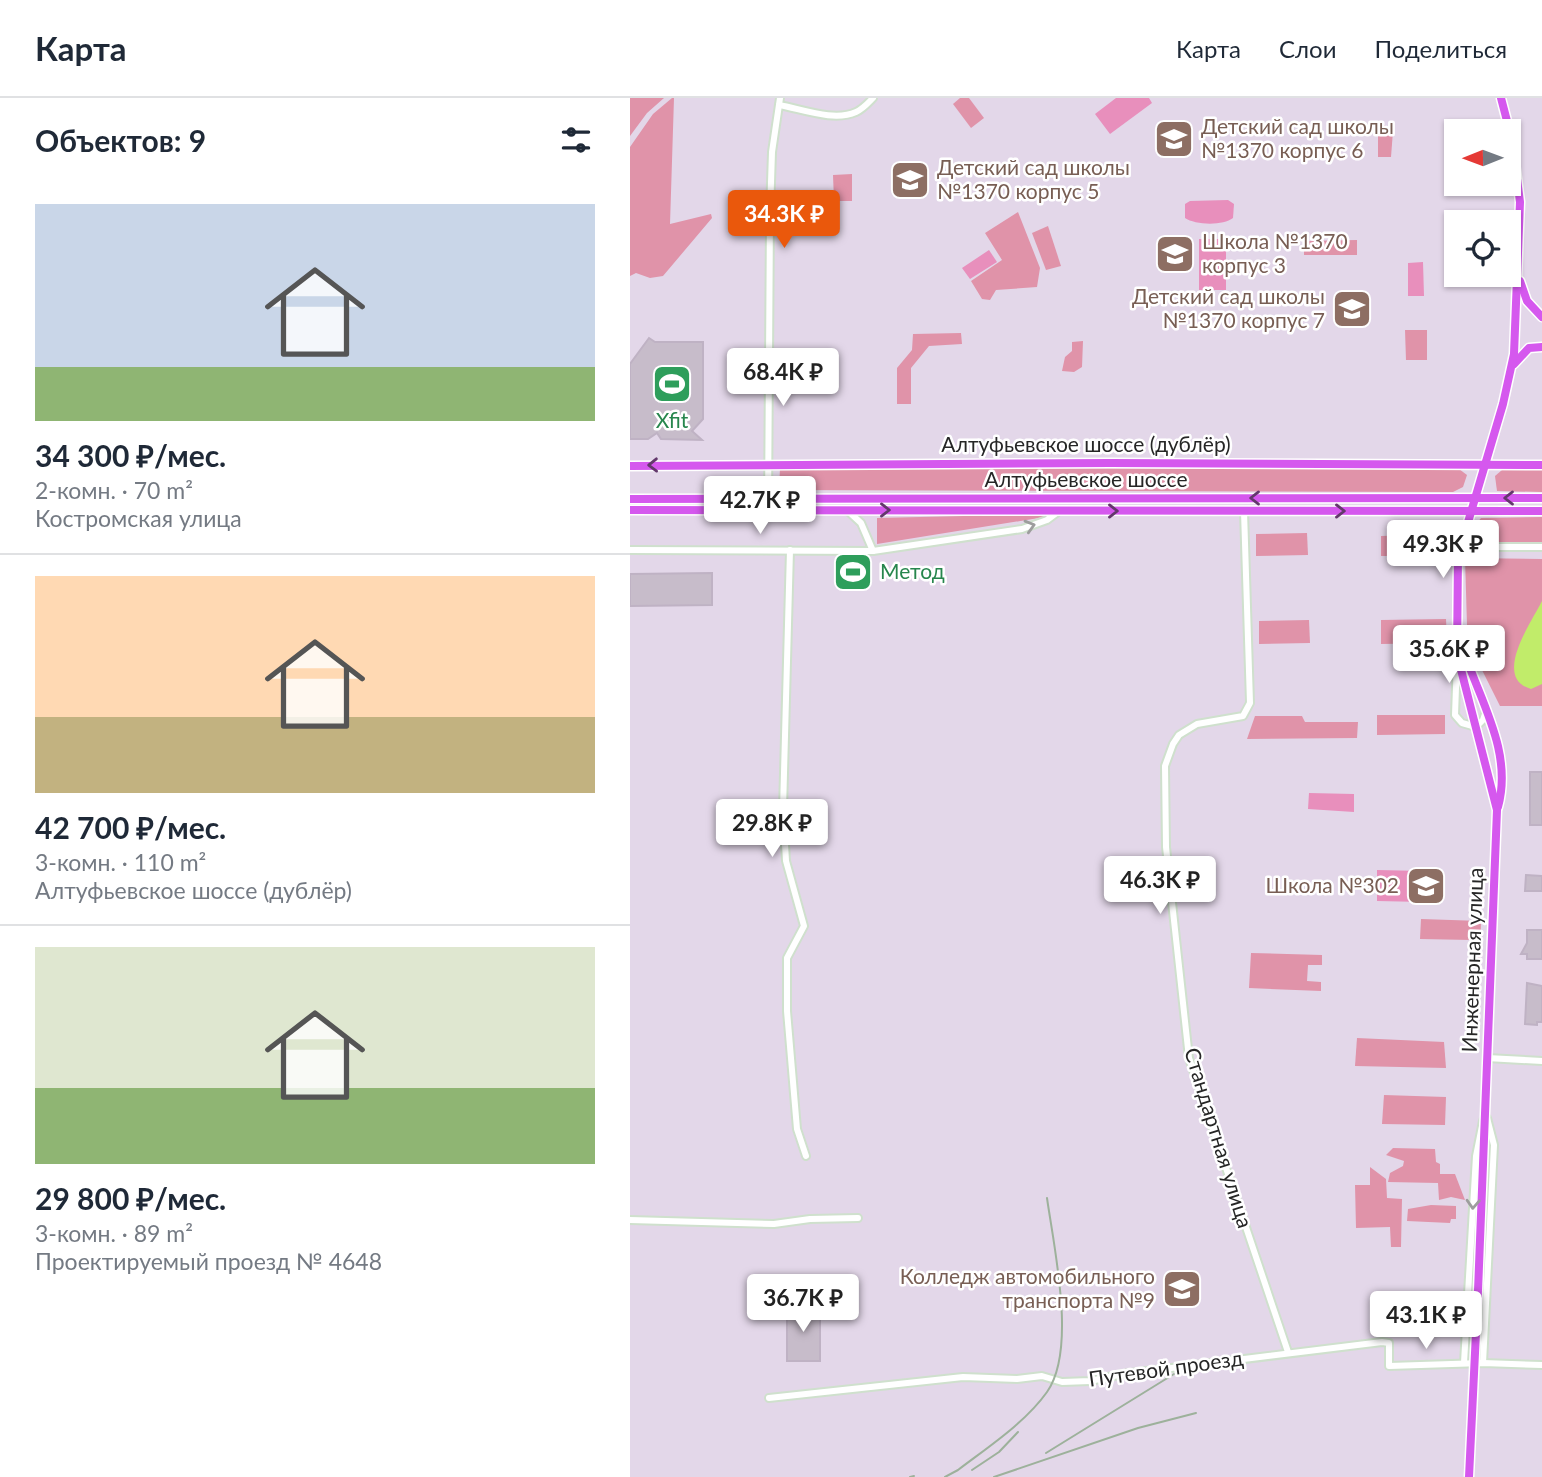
<!DOCTYPE html>
<html lang="ru">
<meta charset="utf-8">
<style>
body{margin:0;font-family:Lato,sans-serif;background:#f2f2f3;color:#1f2937;height:100vh;display:flex;flex-direction:column;font-size:26px;white-space:nowrap}
*{box-sizing:border-box;margin:0}
p{font-size:23px;color:#747a83}
.icon{flex:none;width:38px;height:38px;fill:none;stroke:currentColor;stroke-width:2;stroke-linecap:round;stroke-linejoin:round}
.map{position:relative;flex:1;overflow:hidden}
.details{display:flex;flex-direction:column;background:#fff;width:630px}
.details>*{flex:none}
.needle{width:46px;rotate:269deg}
.tools{position:absolute;left:814px;top:21px;display:grid;gap:14px}
.tools a{display:grid;place-items:center;width:77px;height:77px;border-radius:0px;background:#fff;box-shadow:0 2px 5px #0004;font-size:35px}
.price{position:absolute;translate:-50% -60px;padding:0 16px;border-radius:7px;background:#fff;color:#222;font-size:23px;line-height:46px;filter:drop-shadow(0 2px 4px #0008)}
.price::after{content:'';position:absolute;left:50%;top:42px;width:21px;height:16px;margin-left:-10px;background:inherit;clip-path:polygon(0 0,100% 0,50% 100%)}
.price.current{background:#ea580c;color:#fff}
ul{padding:0;list-style:none}
li{display:grid;align-content:center;gap:14px;height:371px;padding:0 35px}
li+li{border-top:2px solid #e0e1e3}
li span{display:grid;place-items:center;height:217px;border-radius:0px;color:#555}
li>.icon{margin-inline-start:auto}
span .icon{width:126px;height:126px;fill:#fffc;stroke-width:1}
li b{font-size:30px}
h2{display:flex;justify-content:space-between;align-items:center;height:84px;padding:0 35px;font-size:30px}
header{display:flex;align-items:center;gap:42px;box-sizing:border-box;height:98px;padding:0 35px;background:#fff;border-bottom:2px solid #e0e1e3}
header strong{font-size:33px}
nav{display:flex;gap:38px;margin-inline-start:auto;font-size:24px}
main{display:flex;flex:1;min-height:0}
.map>svg:first-child{display:block}
.green{fill:#e093a9}
.pitch{fill:#e88fbc}
.water{fill:#c1ec6a}
.building{fill:#c7bcca;stroke:#bfb2c4;stroke-width:2}
.lines{fill:none;stroke-linecap:round;stroke-linejoin:round}
.minor-casing{stroke:#cfe0cd;stroke-width:10}
.major-casing{stroke:#fff;stroke-width:11}
.minor{stroke:#fff;stroke-width:6}
.major{stroke:#d558ee;stroke-width:8}
.rail{stroke:#9db19b;stroke-width:2}
.major-bridge-casing{stroke:#fff;stroke-width:11;stroke-linecap:butt}
.major-bridge{stroke:#d558ee;stroke-width:8}
.oneway{stroke:#63386c}
.oneway2{stroke:#9d9d9d}
.labels{text-anchor:middle;stroke-width:5;stroke-linejoin:round;paint-order:stroke}
.education-label{font-size:21px;fill:#785e54;stroke:#fff;text-anchor:start}
.leisure-label{font-size:21px;fill:#27864d;stroke:#fff}
.street-label{font-size:21px;fill:#262626;stroke:#fff}
</style>
<header>
<strong>Карта</strong>
<nav><a>Карта</a><a>Слои</a><a>Поделиться</a></nav>
</header>
<main>
<section class="details">
<h2>Объектов: 9<svg class="icon" aria-label="filters" viewBox="0 0 24 24"><path d="M4 7h16M4 17h16"/><circle cx="9" cy="7" r="2"/><circle cx="15" cy="17" r="2"/></svg></h2>
<ul>
<li><span style="background:linear-gradient(#c9d6e8 75%,#8fb573 0)"><svg class="icon" aria-label="home" viewBox="0 0 24 24"><path d="M3 11l9-7 9 7M6 9v11h12V9"/></svg></span><div><b>34 300 ₽/мес.</b><p>2-комн. · 70 m²</p><p>Костромская улица</p></div></li>
<li><span style="background:linear-gradient(#ffd9b3 65%,#c2b280 0)"><svg class="icon" aria-label="home" viewBox="0 0 24 24"><path d="M3 11l9-7 9 7M6 9v11h12V9"/></svg></span><div><b>42 700 ₽/мес.</b><p>3-комн. · 110 m²</p><p>Алтуфьевское шоссе (дублёр)</p></div></li>
<li><span style="background:linear-gradient(#dfe7d0 65%,#8fb573 0)"><svg class="icon" aria-label="home" viewBox="0 0 24 24"><path d="M3 11l9-7 9 7M6 9v11h12V9"/></svg></span><div><b>29 800 ₽/мес.</b><p>3-комн. · 89 m²</p><p>Проектируемый проезд № 4648</p></div></li>
</ul>
</section>
<div class="map">
<svg width="912" height="1379" viewBox="0 0 912 1379">
<rect width="100%" height="100%" fill="#e3d7e9"/>
<!-- green -->
<g class="green">
<polygon points="0,0 34,0 17,15 0,38"/>
<polygon points="42,0 44,0 40,126 81,116 82,120 33,178 20,180 6,175 0,178 0,49 23,16"/>
<polygon points="330,0 339,0 354,20 341,30 323,6"/>
<polygon points="748,23 763,33 761,59 748,59"/>
<polygon points="222,76 222,103 204,103 203,77"/>
<polygon points="388,114 410,170 407,189 366,192 360,202 352,201 341,183 372,162 355,135"/>
<polygon points="418,128 431,168 416,172 402,135"/>
<polygon points="727,142 727,157 674,157 674,143"/>
<polygon points="775,232 797,232 797,262 776,262"/>
<polygon points="331,235 332,246 299,248 281,270 281,306 267,306 267,270 282,252 283,236"/>
<polygon points="453,243 452,269 444,274 432,273 435,259 442,253 442,244"/>
<polygon points="150,370 829,371 837,377 833,389 823,394 149,392"/>
<polygon points="872,372 912,372 912,394 867,393 865,378"/>
<polygon points="417,416 415,419 247,446 247,420"/>
<polygon points="912,419 912,445 854,446 845,443 842,439 842,431 851,420"/>
<polygon points="677,435 678,457 626,458 626,436"/>
<polygon points="816,436 816,458 751,458 751,438"/>
<polygon points="835,460 912,461 912,608 870,608 847,562 837,527"/>
<polygon points="816,521 817,545 751,546 751,522"/>
<polygon points="679,522 680,545 629,546 629,523"/>
<polygon points="747,617 815,617 815,636 747,637"/>
<polygon points="625,618 672,618 675,624 728,624 727,640 617,641"/>
<polygon points="791,821 851,823 850,864 840,863 841,842 790,841"/>
<polygon points="621,855 692,857 692,867 678,867 677,883 691,884 691,893 619,890"/>
<polygon points="727,940 814,944 816,970 725,968"/>
<polygon points="754,997 816,999 815,1027 752,1026"/>
<polygon points="763,1050 805,1051 806,1064 810,1066 810,1076 825,1076 835,1102 821,1099 809,1102 808,1085 758,1084 760,1075 773,1068 774,1063 756,1057"/>
<polygon points="740,1069 756,1081 757,1100 772,1101 771,1149 761,1149 760,1129 726,1130 725,1087 740,1087"/>
<polygon points="801,1107 826,1108 826,1121 821,1121 820,1125 777,1123 778,1111"/>
</g>
<!-- pitch -->
<g class="pitch">
<polygon points="486,0 519,0 522,5 480,36 465,16"/>
<path d="M598 102 604 106 603 120C593 128 565 127 555 120V106L560 103Z"/>
<rect x="569" y="141" width="27" height="51"/>
<polygon points="359,152 367,164 340,181 332,170"/>
<polygon points="793,164 794,198 778,198 778,165"/>
<polygon points="679,695 724,696 724,714 678,711"/>
<polygon points="747,772 793,773 793,804 747,803"/>
</g>
<!-- water -->
<path class="water" d="M912 503V586L901 591C862 580 901 525 912 503Z"/>
<!-- building -->
<g class="building">
<polygon points="19,240 25,244 73,244 73,321 62,333 72,342 31,341 27,335 18,341 0,341 0,266"/>
<polygon points="82,475 82,507 0,508 0,476"/>
<rect x="900" y="674" width="12" height="53"/>
<polygon points="896,777 912,778 912,793 895,793"/>
<polygon points="897,832 912,832 912,861 897,861 897,856 891,856 897,845"/>
<polygon points="897,885 912,888 912,924 907,924 907,927 895,926"/>
<rect x="157" y="1210" width="33" height="53"/>
</g>
<g class="lines">
<!-- minor casing -->
<g class="minor-casing">
<g id="minor">
<path d="M149 7C172 11 204 24 226 14 233 11 238 5 243 0"/>
<polyline points="138,412 140,115 142,54 150,0"/>
<polyline points="218,413 231,425 243,453"/>
<polyline points="614,413 620,605 613,618 567,626 549,637 543,646 535,668 536,749 559,960 658,1254"/>
<polyline points="831,449 912,449"/>
<polyline points="0,452 243,453 392,431 417,422 429,413"/>
<polyline points="160,452 153,712 156,763 174,828 157,860 157,913 167,1031 176,1058"/>
<polyline points="827,561 825,617 832,625 846,629 853,622 856,613"/>
<polyline points="857,960 912,963"/>
<polyline points="0,1122 144,1126 180,1121 228,1120"/>
<polyline points="834,1265 846,1058 853,1023"/>
<polyline points="853,1265 864,1047 857,1020"/>
<polyline points="139,1300 333,1279 387,1281 412,1278 432,1284 460,1283 493,1276 752,1244 759,1245 759,1268 853,1265 912,1267"/>
</g>
</g>
<!-- major casing -->
<g class="major-casing">
<g id="major">
<polyline points="890,183 897,203 912,219"/>
<polyline points="884,266 899,250 912,249"/>
<polyline points="0,368 480,365 912,367"/>
<polyline points="0,401 912,400"/>
<polyline points="0,412 912,413"/>
<path d="M831 544C846 597 884 651 868 709"/>
<polyline points="848,1193 867,712 827,556 828,458 873,306 884,256 890,104 882,42 871,0"/>
</g>
</g>
<!-- minor -->
<use href="#minor" class="minor"/>
<!-- major -->
<use href="#major" class="major"/>
<!-- rail -->
<g class="rail">
<polyline points="416,1355 544,1276"/>
<polyline points="342,1372 369,1354 388,1334"/>
<polyline points="280,1379 284,1378"/>
<path d="M315 1379 328 1372C358 1349 395 1325 417 1294 447 1252 424 1150 417 1100"/>
<polyline points="364,1379 508,1330 566,1315"/>
</g>
<!-- major-bridge casing -->
<g class="major-bridge-casing">
<polyline id="major-bridge" points="839,1379 848,1193"/>
</g>
<!-- major-bridge -->
<use href="#major-bridge" class="major-bridge"/>
</g>
<!-- one-way arrows -->
<defs><path id="oneway-chevron" d="M-2-3.5L2.5 0L-2 3.5" fill="none" stroke-width="1.6" stroke-linecap="round" stroke-linejoin="round" transform="scale(1.75)"/></defs>
<g class="oneway">
<use href="#oneway-chevron" transform="translate(23 367) rotate(179)"/>
<use href="#oneway-chevron" transform="translate(625 400) rotate(-180)"/>
<use href="#oneway-chevron" transform="translate(879 400) rotate(-180)"/>
<use href="#oneway-chevron" transform="translate(255 412)"/>
<use href="#oneway-chevron" transform="translate(483 413)"/>
<use href="#oneway-chevron" transform="translate(710 413)"/>
</g>
<g class="oneway2">
<use href="#oneway-chevron" transform="translate(400 428) rotate(-16)"/>
<use href="#oneway-chevron" transform="translate(843 1106) rotate(93)"/>
</g>
<!-- icons -->
<defs>
<g id="school-square" transform="scale(2.0125)"><rect x="-9" y="-9" width="18" height="18" rx="4" fill="#8d6e63" stroke="#fff"/><path d="M0-5L7-2L0 1L-7-2ZM-4 1L0 2.5L4 1V4Q0 6-4 4Z" fill="#fff"/></g>
<g id="stadium-square" transform="scale(2.0125)"><rect x="-9" y="-9" width="18" height="18" rx="4" fill="#2e9e5b" stroke="#fff"/><path d="M0-5a6.5 5 0 1 0 0 10a6.5 5 0 1 0 0-10ZM-3.5-1.8h7v3.6h-7Z" fill="#fff"/></g>
<g id="university-square" transform="scale(2.0125)"><rect x="-9" y="-9" width="18" height="18" rx="4" fill="#8d6e63" stroke="#fff"/><path d="M0-5L7-2L0 1L-7-2ZM-4 1L0 2.5L4 1V4Q0 6-4 4Z" fill="#fff"/></g>
</defs>
<g fill-rule="evenodd">
<use href="#school-square" x="544" y="41"/>
<use href="#school-square" x="280" y="82"/>
<use href="#school-square" x="545" y="156"/>
<use href="#school-square" x="722" y="211"/>
<use href="#stadium-square" x="42" y="286"/>
<use href="#stadium-square" x="223" y="474"/>
<use href="#school-square" x="796" y="788"/>
<use href="#university-square" x="552" y="1191"/>
</g>
<g class="labels">
<!-- education labels -->
<g class="education-label">
<text x="571" y="36">Детский сад школы<tspan x="571" dy="24">№1370 корпус 6</tspan></text>
<text x="307" y="77">Детский сад школы<tspan x="307" dy="24">№1370 корпус 5</tspan></text>
<text x="572" y="151">Школа №1370<tspan x="572" dy="24">корпус 3</tspan></text>
<text x="695" y="206" text-anchor="end">Детский сад школы<tspan x="695" dy="24">№1370 корпус 7</tspan></text>
<text x="769" y="795" text-anchor="end">Школа №302</text>
<text x="525" y="1186" text-anchor="end">Колледж автомобильного<tspan x="525" dy="24">транспорта №9</tspan></text>
</g>
<!-- leisure labels -->
<g class="leisure-label">
<text x="42" y="330">Xfit</text>
<text x="250" y="481" text-anchor="start">Метод</text>
</g>
<!-- street labels -->
<g class="street-label">
<text x="456" y="354">Алтуфьевское шоссе (дублёр)</text>
<text x="456" y="389">Алтуфьевское шоссе</text>
<text transform="translate(843 862) rotate(-88)" y="7">Инженерная улица</text>
<text transform="translate(588 1040) rotate(73)" y="7">Стандартная улица</text>
<text transform="translate(536 1271) rotate(-8)" y="7">Путевой проезд</text>
</g>
</g>
</svg>
<div class="tools">
<a><svg class="needle" viewBox="-14 -14 28 28"><path d="M0-13l5 13h-10z" fill="#e53935"/><path d="M0 13l5-13h-10z" fill="#747a83"/></svg></a>
<a><svg class="icon" aria-label="locate" viewBox="0 0 24 24"><circle cx="12" cy="12" r="6"/><path d="M12 2v4M12 18v4M2 12h4M18 12h4"/></svg></a>
</div>
<b class="price current" style="left:154px;top:152px">34.3K ₽</b>
<b class="price" style="left:153px;top:310px">68.4K ₽</b>
<b class="price" style="left:130px;top:438px">42.7K ₽</b>
<b class="price" style="left:813px;top:482px">49.3K ₽</b>
<b class="price" style="left:819px;top:587px">35.6K ₽</b>
<b class="price" style="left:142px;top:761px">29.8K ₽</b>
<b class="price" style="left:530px;top:818px">46.3K ₽</b>
<b class="price" style="left:173px;top:1236px">36.7K ₽</b>
<b class="price" style="left:796px;top:1253px">43.1K ₽</b>
</div>
</main>
